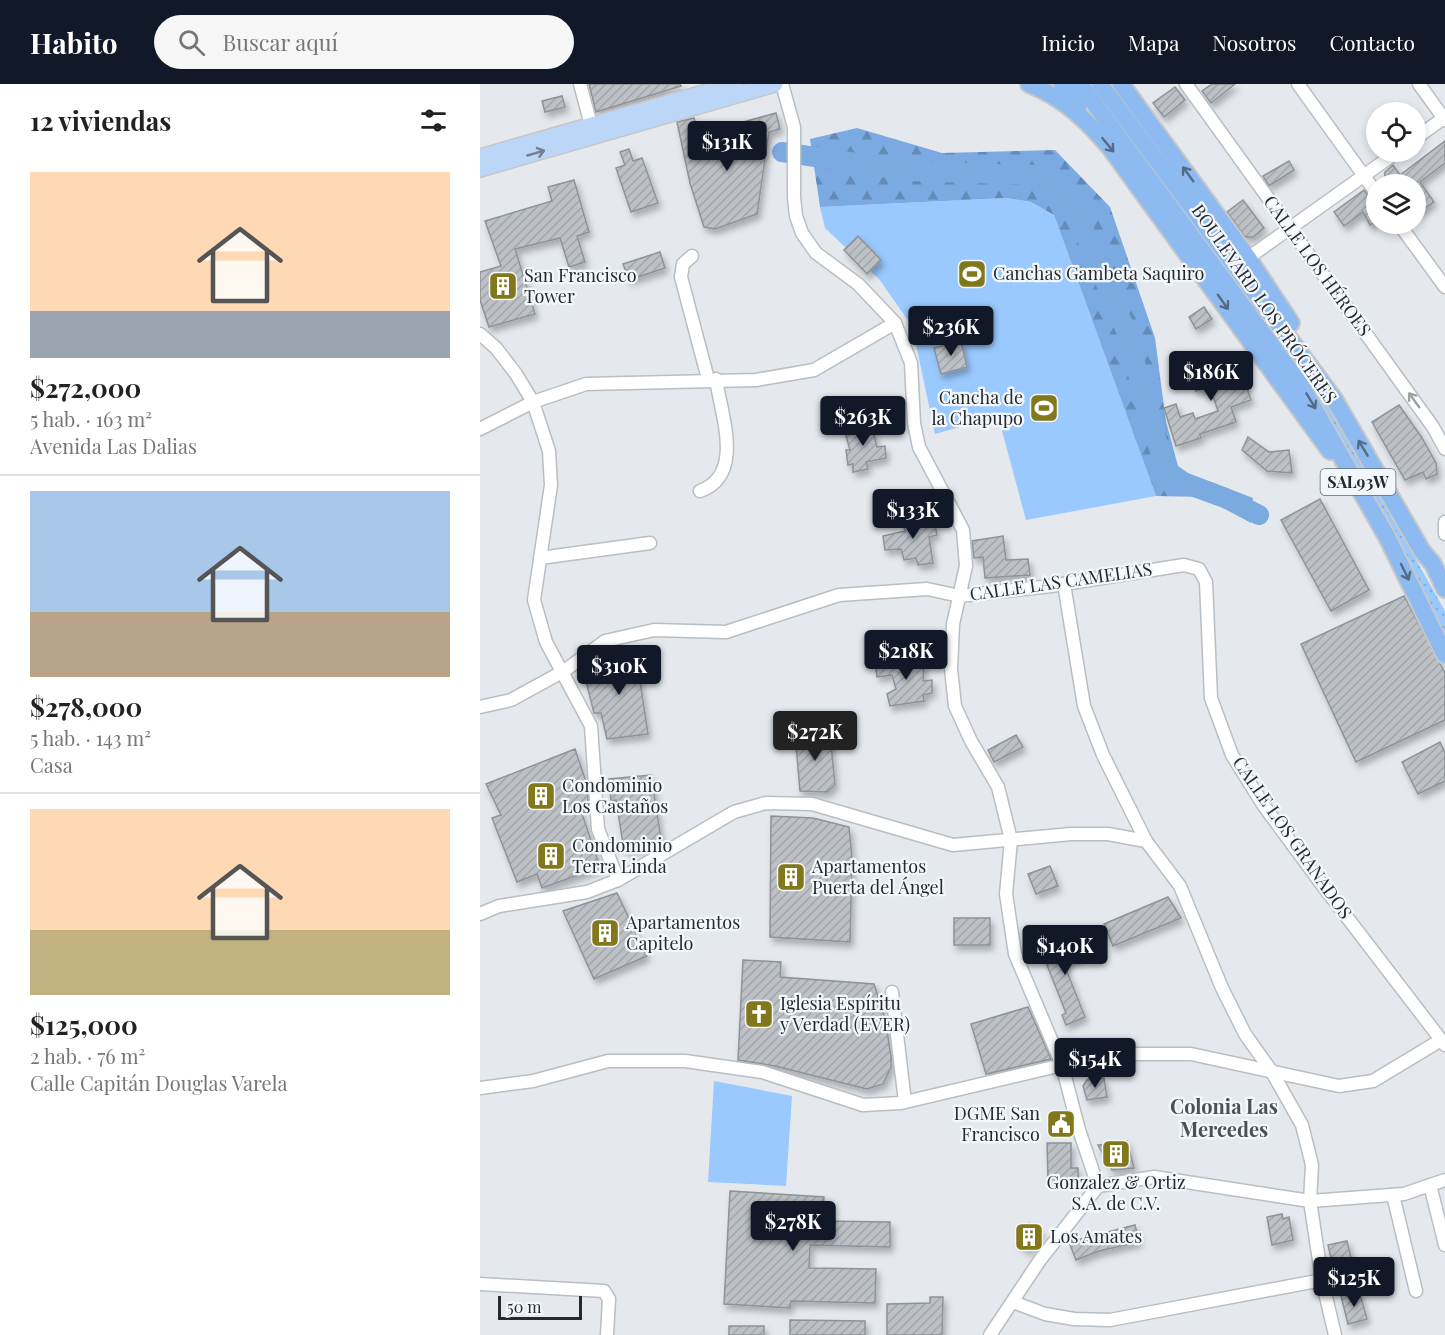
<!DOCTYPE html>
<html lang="es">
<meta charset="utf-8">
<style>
body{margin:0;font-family:"Playfair Display",serif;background:#f6f6f6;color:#222;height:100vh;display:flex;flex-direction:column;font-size:22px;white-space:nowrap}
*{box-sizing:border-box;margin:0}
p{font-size:20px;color:#767676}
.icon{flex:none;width:33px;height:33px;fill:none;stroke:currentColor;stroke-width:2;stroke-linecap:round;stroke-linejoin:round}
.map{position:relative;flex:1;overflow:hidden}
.side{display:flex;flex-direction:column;background:#fff;width:480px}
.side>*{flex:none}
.fabs{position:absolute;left:886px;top:18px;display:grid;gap:12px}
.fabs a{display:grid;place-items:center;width:60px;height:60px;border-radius:50%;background:#fff;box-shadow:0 3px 9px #0003;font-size:30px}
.scale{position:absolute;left:18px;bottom:15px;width:84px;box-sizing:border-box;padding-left:6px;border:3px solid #28292b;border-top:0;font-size:16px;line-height:21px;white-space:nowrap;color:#28292b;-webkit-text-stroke:4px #f2f7fc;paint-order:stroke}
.price{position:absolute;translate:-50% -51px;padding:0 14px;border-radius:6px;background:#111827;color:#fff;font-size:20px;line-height:39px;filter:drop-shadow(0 2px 3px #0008)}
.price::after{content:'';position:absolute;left:50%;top:36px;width:18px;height:14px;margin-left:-9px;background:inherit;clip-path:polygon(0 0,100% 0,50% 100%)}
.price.current{background:#222;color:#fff}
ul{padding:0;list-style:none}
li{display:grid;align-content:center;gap:12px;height:318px;padding:0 30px}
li+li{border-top:2px solid #e0e0e0}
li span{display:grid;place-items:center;height:186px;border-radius:0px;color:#555}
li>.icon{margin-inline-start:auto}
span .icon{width:108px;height:108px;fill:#fffc;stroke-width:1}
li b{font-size:26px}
h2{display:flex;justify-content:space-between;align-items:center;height:72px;padding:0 30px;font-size:26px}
header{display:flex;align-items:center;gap:36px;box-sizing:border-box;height:84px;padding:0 30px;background:#111827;color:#fff}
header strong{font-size:28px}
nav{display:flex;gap:33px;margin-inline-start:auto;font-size:21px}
.search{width:420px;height:54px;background:#f6f6f6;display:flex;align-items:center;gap:15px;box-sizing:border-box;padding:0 21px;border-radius:33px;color:#767676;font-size:22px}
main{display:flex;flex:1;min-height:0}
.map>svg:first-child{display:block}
.grass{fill:#9ac9ff}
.forest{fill:url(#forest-firs)}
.park{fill:url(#park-dots)}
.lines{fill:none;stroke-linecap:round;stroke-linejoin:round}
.river{stroke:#7aaae0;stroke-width:20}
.building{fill:url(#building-hatch);stroke:#8f9398;stroke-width:1.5;filter:url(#shadow)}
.minor-casing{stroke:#b9bec2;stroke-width:15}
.major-casing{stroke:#c7c7c8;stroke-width:18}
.highway-casing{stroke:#c7c7c8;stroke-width:20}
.minor{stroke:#fff;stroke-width:12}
.major{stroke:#bbd6f7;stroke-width:15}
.highway{stroke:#8dbbf1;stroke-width:16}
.oneway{stroke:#556b84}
.oneway2{stroke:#728091}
.oneway3{stroke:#9e9fa0}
.labels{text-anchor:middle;stroke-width:4.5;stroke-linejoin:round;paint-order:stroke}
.shield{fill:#f2f7fc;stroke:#65676a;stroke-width:1.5}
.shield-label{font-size:16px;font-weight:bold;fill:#28292b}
.street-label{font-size:18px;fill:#28292b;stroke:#f2f7fc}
.poi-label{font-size:18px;fill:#28292b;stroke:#f2f7fc;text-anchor:start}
.neighbourhood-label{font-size:20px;font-weight:bold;fill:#4d5155;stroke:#f2f7fc}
</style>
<header>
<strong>Habito</strong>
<div class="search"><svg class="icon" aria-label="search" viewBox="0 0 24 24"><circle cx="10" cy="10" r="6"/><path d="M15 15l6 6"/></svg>Buscar aquí</div>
<nav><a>Inicio</a><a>Mapa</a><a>Nosotros</a><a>Contacto</a></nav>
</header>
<main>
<section class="side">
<h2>12 viviendas<svg class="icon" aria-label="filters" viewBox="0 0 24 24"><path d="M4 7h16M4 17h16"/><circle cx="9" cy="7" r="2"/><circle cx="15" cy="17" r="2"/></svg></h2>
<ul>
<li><span style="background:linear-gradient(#ffd9b3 75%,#9aa5b1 0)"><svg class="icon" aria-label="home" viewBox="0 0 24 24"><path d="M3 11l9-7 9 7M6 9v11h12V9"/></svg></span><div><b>$272,000</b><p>5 hab. · 163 m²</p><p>Avenida Las Dalias</p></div></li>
<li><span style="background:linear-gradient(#a9c7e8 65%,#b9a48a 0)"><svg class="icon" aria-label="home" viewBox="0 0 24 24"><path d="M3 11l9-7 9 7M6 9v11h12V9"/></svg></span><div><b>$278,000</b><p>5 hab. · 143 m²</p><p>Casa</p></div></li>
<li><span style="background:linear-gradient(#ffd9b3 65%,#c2b280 0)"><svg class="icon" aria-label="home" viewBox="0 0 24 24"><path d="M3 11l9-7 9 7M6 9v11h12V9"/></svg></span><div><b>$125,000</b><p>2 hab. · 76 m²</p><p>Calle Capitán Douglas Varela</p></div></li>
</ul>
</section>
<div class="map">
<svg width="965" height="1251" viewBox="0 0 965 1251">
<defs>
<pattern id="forest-firs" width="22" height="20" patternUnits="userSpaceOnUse" patternTransform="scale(1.5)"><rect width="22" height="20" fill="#7aaae1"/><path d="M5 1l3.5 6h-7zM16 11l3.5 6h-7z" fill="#648ab7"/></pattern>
<pattern id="park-dots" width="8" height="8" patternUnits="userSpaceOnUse" patternTransform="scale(1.5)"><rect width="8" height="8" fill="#9ac9ff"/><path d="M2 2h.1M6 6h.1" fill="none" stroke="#85addb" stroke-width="1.8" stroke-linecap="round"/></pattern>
<pattern id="building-hatch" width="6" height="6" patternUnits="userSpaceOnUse" patternTransform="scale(1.5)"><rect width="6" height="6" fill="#bdc1c6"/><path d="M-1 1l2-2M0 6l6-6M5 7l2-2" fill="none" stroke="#a2a6aa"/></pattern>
<filter id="shadow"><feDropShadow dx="3" dy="5" stdDeviation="3" flood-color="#0004"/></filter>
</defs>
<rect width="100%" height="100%" fill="#e5e9ee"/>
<!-- grass -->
<g class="grass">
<polygon points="526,114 551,118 574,131 676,412 546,436 518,332 455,350 432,242 399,195 345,144 340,123"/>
<polygon points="234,997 312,1012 306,1102 228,1098"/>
</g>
<!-- forest -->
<polygon class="forest" points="377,44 462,69 575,66 630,123 675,254 686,338 698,382 708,389 773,414 771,439 724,413 676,412 574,131 551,118 526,114 340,123 330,55"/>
<!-- park -->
<polygon class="park" points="815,276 848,320 965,527 965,555"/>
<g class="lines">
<!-- river -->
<polyline class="river" points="302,68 429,87 554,91 596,128 646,247 687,393 745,414 779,431"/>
</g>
<!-- building -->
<g class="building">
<polygon points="109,0 200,0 201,2 116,28"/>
<polygon points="732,0 755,0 731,19 722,7"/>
<polygon points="695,3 705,16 684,33 673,19"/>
<polygon points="82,12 85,23 65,28 62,17"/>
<polygon points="296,29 300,45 289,48 277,130 235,145 224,143 210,99 197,38 214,34 223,60 238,67 269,63 263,38"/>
<polygon points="965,57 965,79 940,98 954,118 936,130 936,100 904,100 905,88 913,81 920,91"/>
<polygon points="149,65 153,77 162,74 178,119 151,128 136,84 145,81 140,68"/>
<polygon points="809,77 814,86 789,102 783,92"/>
<polygon points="94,96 109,148 97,152 105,178 89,183 80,154 35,165 55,230 9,243 0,216 0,188 21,182 5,137 72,117 68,103"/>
<polygon points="884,106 894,120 891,122 897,137 890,141 883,128 864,142 854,128"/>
<polygon points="763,116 784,144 773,153 765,153 747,128"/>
<polygon points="378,152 401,176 387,190 364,166"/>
<polygon points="180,168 185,184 149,196 143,180"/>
<polygon points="724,223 732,235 716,245 709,233"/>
<polygon points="481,257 487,283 461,290 454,264"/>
<polygon points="757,275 771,316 751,323 756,338 720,350 721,354 696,362 684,324 696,320 700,333 713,329 715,335 738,327 730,303 716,307 711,291"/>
<polygon points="919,321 942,354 956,379 957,390 946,395 943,388 925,396 892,338"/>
<polygon points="391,339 397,363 405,362 406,374 386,378 388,385 373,388 373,380 368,381 366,366 370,366 364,345"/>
<polygon points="768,353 789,368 809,366 812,389 787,387 762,366"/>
<polygon points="840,415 889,506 851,527 801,436"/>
<polygon points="441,430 443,441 455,441 457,451 449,453 453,479 438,481 436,474 424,476 421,465 405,466 403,452 425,447 422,435"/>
<polygon points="523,452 526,476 548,475 550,491 505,494 503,473 494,474 492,457"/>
<polygon points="924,512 965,589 965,636 876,678 821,560"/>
<polygon points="155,564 168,650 127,655 121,629 114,629 105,593 133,573"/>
<polygon points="444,574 443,597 452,596 452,609 443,611 444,617 410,622 407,610 416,605 412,591 397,593 395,579"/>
<polygon points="315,649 350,649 355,701 347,708 320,707"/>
<polygon points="536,651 543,663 514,678 508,666"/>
<polygon points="960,658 965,669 965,697 938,710 922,678"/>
<polygon points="95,665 107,701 108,718 99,721 120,783 62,804 57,790 37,798 12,734 21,731 6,700"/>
<polygon points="171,691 182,761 144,766 136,716 131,717 129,695"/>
<polygon points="291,732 333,734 369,743 372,775 370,858 290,853"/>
<polygon points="570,782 578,802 556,810 548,790"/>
<polygon points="137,809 167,872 114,895 83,827"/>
<polygon points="688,813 701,834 633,862 624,840"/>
<rect x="474" y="834" width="36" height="27"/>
<polygon points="595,852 603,872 584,880 605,933 586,941 582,931 586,929 561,866"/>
<polygon points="263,876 301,878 300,893 394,900 405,934 411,973 411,983 403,1000 387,1005 295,982 258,976"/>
<polygon points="548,923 571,975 506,990 491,940"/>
<polygon points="624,994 627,1013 607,1016 603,1002 607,996"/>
<polygon points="647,1057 654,1084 632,1086 618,1061"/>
<polygon points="567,1059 591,1059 591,1084 598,1084 598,1094 568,1095"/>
<polygon points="250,1107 344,1113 342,1137 410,1138 410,1163 330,1161 329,1184 396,1185 395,1219 311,1217 310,1224 244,1220"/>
<polygon points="802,1130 803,1135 809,1133 813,1156 792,1161 787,1133"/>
<polygon points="549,1139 562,1148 549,1167 536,1158"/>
<polygon points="655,1141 659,1158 619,1167 596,1176 589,1158"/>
<polygon points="867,1157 872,1178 875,1177 879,1190 856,1196 848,1161"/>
<polygon points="879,1207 887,1235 868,1240 861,1212"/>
<polygon points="450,1213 463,1213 462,1251 407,1251 407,1220 450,1219"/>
<polygon points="310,1236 385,1237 385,1251 310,1251"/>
<rect x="249" y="1242" width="35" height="9"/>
</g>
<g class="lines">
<!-- minor casing -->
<g class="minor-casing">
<g id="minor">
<polyline points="100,0 111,41"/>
<polyline points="302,0 314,43 314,113 316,132 322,149 336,169 378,200 415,239 431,279 434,339 439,363 483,446 486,482 473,540 471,585 475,622 491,657 518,703 531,756 526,810 535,870 582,981 599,1046 618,1102"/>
<polyline points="706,0 953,343 965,365"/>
<polyline points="818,0 897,110"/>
<polyline points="939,0 965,36"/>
<polyline points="936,54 965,33"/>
<polyline points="919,140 965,203"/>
<polyline points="212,172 203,180 201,193 228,295"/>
<polyline points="768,174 917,68"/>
<polyline points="0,250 16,264 36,290 53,318 69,367 71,401 54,516 66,558 111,642 118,745 138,796"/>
<polyline points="0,345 53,318 106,300 276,296 334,286 415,239"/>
<path d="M220 407C265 391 241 331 236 295"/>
<polyline points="965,438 965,450"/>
<polyline points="60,474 170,459"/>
<polyline points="584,500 604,622 623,671 666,757 700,802 742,904 765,950 792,988 822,1041 832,1081 830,1117 842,1196 855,1251"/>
<polyline points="0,623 31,616 84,587 125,557 174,546 246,548 359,511 447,505 480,512 571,502 704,481 719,485 726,498 731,614 752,671 784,722 840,798 965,961"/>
<polyline points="0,830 19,822 107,808 138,796 254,728 286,719 332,720 473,761 591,750 628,750 666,757"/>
<polyline points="412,908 425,1018"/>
<polyline points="0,1004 53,997 128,977 205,977 282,988 383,1021 421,1019 582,981 651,970 711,970 859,1002 893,997 961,956"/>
<polyline points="950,1101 965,1161"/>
<polyline points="913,1111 936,1207"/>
<polyline points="0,1200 124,1207 129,1215 127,1251"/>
<polyline points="533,1218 565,1230 594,1235 630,1236 842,1196"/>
<polyline points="510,1251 560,1176 618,1102 674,1093 830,1117 924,1110 965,1096"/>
</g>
</g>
<!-- major casing -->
<g class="major-casing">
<g id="major">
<polyline points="0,73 255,0"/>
<polyline points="0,85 295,0"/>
</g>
</g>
<!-- highway casing -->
<g class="highway-casing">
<g id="highway">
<path d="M549 0C584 14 608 37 631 65L850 367"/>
<polyline points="582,0 598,24"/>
<polyline points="600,0 820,300 907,453 965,571"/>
<polyline points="620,0 854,315 942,467 953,480 965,505"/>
<polyline points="641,0 768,174 811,239"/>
</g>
</g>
<!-- minor -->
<use href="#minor" class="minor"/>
<!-- major -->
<use href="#major" class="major"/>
<!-- highway -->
<use href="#highway" class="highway"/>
</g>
<!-- one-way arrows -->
<defs><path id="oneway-shaft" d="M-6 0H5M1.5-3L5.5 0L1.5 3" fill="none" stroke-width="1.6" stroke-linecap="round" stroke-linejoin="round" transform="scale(1.5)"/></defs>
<g class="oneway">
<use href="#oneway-shaft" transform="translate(628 61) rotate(51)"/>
<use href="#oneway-shaft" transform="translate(708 90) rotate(-126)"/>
<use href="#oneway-shaft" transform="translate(743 218) rotate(55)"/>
<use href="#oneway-shaft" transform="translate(831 317) rotate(59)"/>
<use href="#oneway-shaft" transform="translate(883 364) rotate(-121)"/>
<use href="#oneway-shaft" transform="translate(925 488) rotate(64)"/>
</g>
<use class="oneway2" href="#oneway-shaft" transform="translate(56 69) rotate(-16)"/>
<use class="oneway3" href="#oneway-shaft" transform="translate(934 316) rotate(-126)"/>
<!-- icons -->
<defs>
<g id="stadium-square" transform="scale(1.5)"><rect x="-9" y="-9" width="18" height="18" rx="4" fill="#82771b" stroke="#f2f7fc"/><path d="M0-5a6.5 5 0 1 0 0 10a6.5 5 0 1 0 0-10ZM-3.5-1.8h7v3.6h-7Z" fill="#fff"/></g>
<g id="building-square" transform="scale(1.5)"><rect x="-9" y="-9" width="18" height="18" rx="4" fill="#82771b" stroke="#f2f7fc"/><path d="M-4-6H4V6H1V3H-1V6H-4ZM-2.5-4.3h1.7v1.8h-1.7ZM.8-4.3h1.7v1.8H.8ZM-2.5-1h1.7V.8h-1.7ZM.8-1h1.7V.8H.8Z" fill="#fff"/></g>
<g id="church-square" transform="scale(1.5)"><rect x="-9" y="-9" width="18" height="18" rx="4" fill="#82771b" stroke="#f2f7fc"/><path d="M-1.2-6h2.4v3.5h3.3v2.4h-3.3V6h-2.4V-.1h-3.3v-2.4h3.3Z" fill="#fff"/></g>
<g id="civic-square" transform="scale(1.5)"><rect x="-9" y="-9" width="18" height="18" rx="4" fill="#82771b" stroke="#f2f7fc"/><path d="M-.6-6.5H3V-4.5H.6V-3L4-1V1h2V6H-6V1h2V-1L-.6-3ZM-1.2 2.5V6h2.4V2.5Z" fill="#fff"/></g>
</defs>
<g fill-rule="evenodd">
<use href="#stadium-square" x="492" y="190"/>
<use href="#building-square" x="23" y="202"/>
<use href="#stadium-square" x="564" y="324"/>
<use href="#building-square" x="61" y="712"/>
<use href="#building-square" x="71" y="772"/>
<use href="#building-square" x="311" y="793"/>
<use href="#building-square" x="125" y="849"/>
<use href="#church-square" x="279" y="930"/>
<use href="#civic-square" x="581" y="1040"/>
<use href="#building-square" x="636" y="1070"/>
<use href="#building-square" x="549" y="1153"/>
</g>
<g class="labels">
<!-- shield labels -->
<rect class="shield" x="840.5" y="385" width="75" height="26" rx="4.5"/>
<g class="shield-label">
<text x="878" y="404">SAL93W</text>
</g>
<!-- street labels -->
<g class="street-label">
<text transform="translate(837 182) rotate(54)" y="6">CALLE LOS HÉROES</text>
<text transform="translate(784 220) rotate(55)" y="6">BOULEVARD LOS PRÓCERES</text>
<text transform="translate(581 498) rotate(-8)" y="6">CALLE LAS CAMELIAS</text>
<text transform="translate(812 754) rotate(55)" y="6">CALLE LOS GRANADOS</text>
</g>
<!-- poi labels -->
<g class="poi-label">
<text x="513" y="196">Canchas Gambeta Saquiro</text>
<text x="44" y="198">San Francisco<tspan x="44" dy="21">Tower</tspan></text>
<text x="543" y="320" text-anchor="end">Cancha de<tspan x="543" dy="21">la Chapupo</tspan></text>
<text x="82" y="708">Condominio<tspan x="82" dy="21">Los Castaños</tspan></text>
<text x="92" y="768">Condominio<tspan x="92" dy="21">Terra Linda</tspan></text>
<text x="332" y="789">Apartamentos<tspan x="332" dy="21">Puerta del Ángel</tspan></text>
<text x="146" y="845">Apartamentos<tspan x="146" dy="21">Capitelo</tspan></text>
<text x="300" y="926">Iglesia Espíritu<tspan x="300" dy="21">y Verdad (EVER)</tspan></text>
<text x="560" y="1036" text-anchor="end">DGME San<tspan x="560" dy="21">Francisco</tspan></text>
<text x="636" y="1105" text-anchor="middle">Gonzalez &amp; Ortiz<tspan x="636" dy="21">S.A. de C.V.</tspan></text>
<text x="570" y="1159">Los Amates</text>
</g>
<!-- neighbourhood labels -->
<g class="neighbourhood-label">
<text x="744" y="1030">Colonia Las<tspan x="744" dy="23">Mercedes</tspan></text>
</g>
</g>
</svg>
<div class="fabs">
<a><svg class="icon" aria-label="locate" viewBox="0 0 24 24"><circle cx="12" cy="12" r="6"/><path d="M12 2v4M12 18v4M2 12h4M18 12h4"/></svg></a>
<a><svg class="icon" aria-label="layers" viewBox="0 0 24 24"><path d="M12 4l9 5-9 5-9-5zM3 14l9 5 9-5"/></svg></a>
</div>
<div class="scale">50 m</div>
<b class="price" style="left:247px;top:88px">$131K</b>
<b class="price" style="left:471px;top:273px">$236K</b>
<b class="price" style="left:731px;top:318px">$186K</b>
<b class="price" style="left:383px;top:363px">$263K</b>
<b class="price" style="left:433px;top:456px">$133K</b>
<b class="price" style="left:426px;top:597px">$218K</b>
<b class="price" style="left:139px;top:612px">$310K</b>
<b class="price current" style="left:335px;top:678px">$272K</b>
<b class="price" style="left:585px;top:892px">$140K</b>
<b class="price" style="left:615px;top:1005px">$154K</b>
<b class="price" style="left:313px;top:1168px">$278K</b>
<b class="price" style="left:874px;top:1224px">$125K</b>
</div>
</main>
